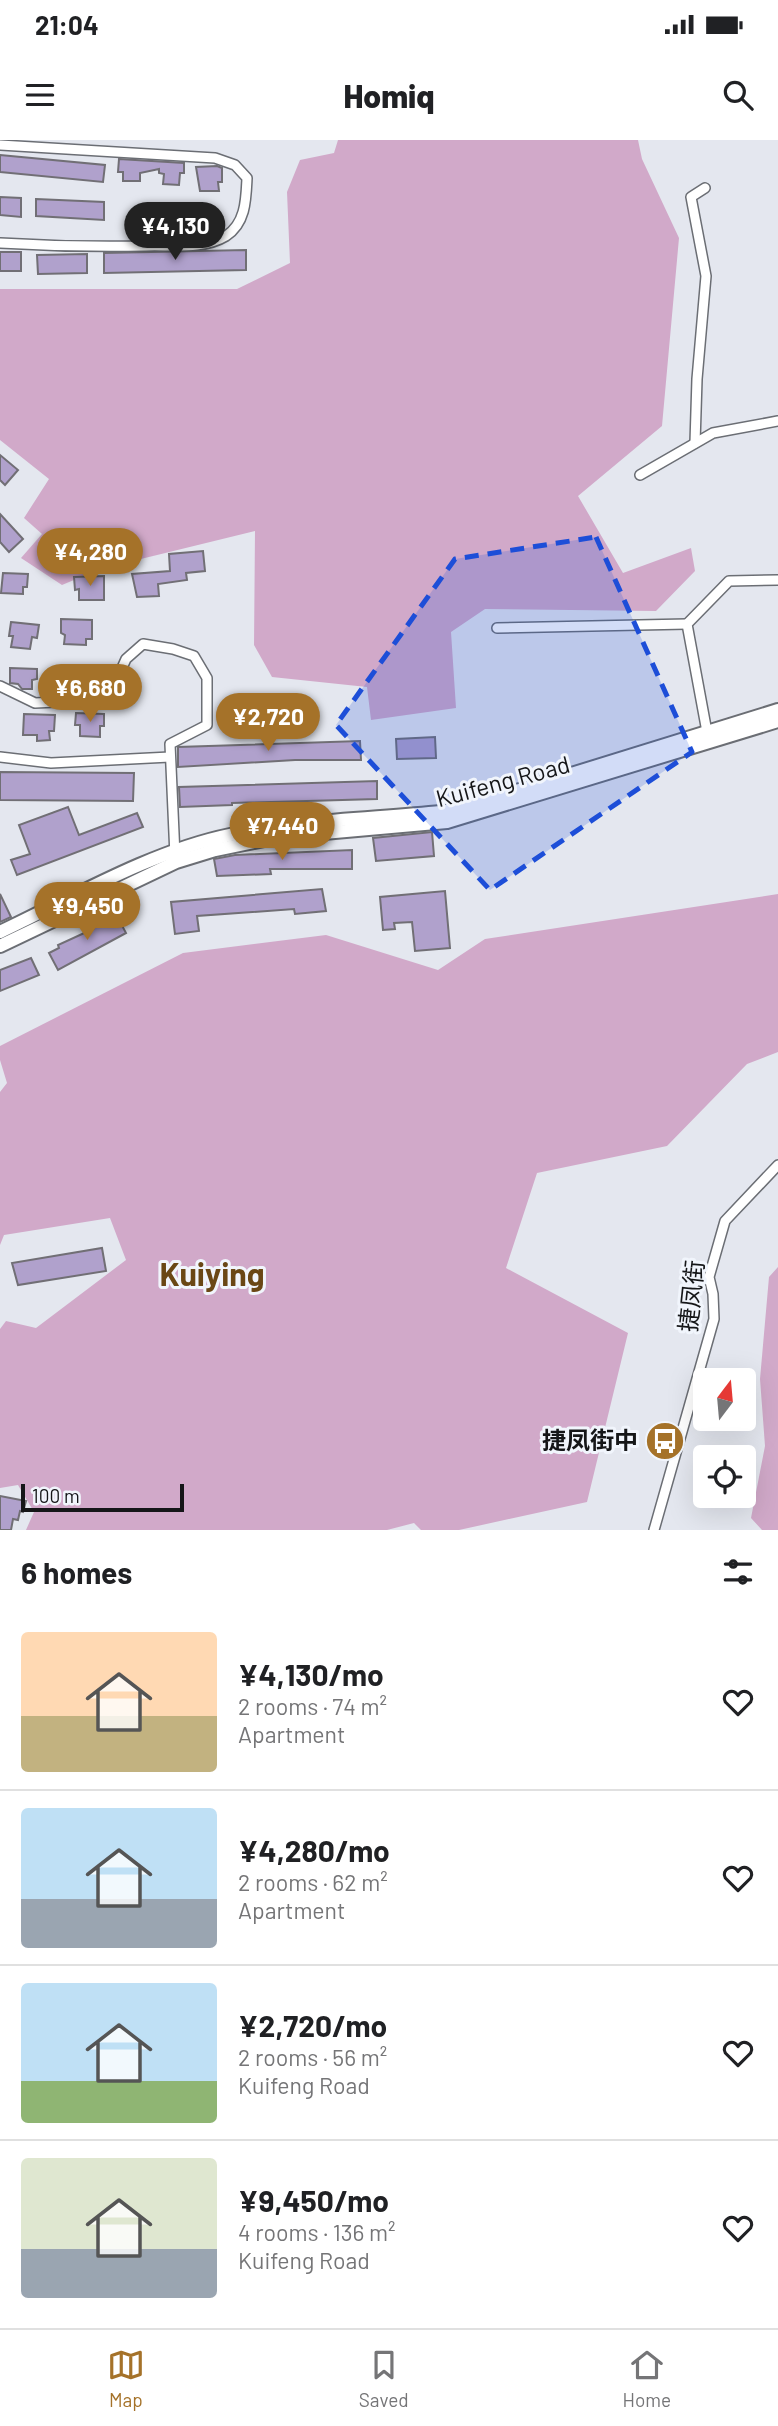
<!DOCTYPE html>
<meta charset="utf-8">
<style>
body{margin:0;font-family:Barlow,"Noto Sans SC",sans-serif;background:#f6f6f6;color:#202124;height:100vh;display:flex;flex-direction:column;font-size:26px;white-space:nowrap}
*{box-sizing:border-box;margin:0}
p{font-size:23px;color:#757577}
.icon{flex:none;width:38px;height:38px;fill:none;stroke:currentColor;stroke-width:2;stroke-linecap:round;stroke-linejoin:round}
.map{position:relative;height:1390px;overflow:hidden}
.sheet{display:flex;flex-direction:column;background:#fff;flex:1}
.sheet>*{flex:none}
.needle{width:46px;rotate:16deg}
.buttons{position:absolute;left:693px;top:1228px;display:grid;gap:14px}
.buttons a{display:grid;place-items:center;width:63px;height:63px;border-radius:7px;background:#fff;box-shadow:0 7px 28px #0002;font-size:35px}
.scale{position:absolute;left:21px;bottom:18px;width:163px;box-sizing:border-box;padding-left:7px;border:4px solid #151618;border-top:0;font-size:19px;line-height:24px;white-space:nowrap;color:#151618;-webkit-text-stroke:5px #f1f5fc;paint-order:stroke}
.price{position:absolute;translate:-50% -60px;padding:0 16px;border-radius:24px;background:#a57229;color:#fff;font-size:23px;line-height:46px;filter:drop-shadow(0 2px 4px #0008)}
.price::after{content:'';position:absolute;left:50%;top:42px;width:21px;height:16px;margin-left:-10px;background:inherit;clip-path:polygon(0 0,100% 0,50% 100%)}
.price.selected{background:#222;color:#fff}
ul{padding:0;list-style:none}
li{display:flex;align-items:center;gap:21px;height:175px;padding:0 21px}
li+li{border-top:2px solid #e0e0e0}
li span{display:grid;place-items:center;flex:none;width:196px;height:140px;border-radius:7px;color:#555}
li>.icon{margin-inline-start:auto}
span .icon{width:84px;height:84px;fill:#fffc;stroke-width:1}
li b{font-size:30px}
h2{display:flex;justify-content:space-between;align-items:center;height:84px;padding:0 21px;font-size:30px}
.status{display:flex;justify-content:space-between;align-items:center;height:49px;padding:0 35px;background:#fff;direction:ltr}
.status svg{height:19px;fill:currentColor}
header{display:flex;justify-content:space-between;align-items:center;height:91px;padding:0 21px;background:#fff;font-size:32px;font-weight:800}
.tab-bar{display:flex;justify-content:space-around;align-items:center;height:98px;border-top:2px solid #e0e0e0;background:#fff;font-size:19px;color:#757577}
.tab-bar a{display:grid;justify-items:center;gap:4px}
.tab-bar .selected{color:#a57229}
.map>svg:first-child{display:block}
.forest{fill:#d1a9c9}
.building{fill:#b0a1cc;stroke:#716f75;stroke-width:2}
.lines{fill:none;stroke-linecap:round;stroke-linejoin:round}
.minor-casing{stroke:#6b6e74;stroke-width:12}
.secondary-casing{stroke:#6b6e74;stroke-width:16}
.minor{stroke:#fff;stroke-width:9}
.secondary{stroke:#fff;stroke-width:12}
.marked{fill:#1d4ed8;fill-opacity:0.2;stroke:#1d4ed8;stroke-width:5;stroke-dasharray:14 9;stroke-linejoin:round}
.labels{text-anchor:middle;stroke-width:6;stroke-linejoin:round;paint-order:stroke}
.street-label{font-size:24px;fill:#151618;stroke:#f1f5fc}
.poi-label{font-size:24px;font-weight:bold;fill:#151618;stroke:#f1f5fc;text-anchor:end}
.district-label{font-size:32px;font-weight:bold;fill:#6a4715;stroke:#f1f5fc}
</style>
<div class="status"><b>21:04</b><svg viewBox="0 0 49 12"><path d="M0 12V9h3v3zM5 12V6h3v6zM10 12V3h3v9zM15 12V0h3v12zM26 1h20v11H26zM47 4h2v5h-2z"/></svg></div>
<header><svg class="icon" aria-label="menu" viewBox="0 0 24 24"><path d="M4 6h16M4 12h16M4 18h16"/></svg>Homiq<svg class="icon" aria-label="search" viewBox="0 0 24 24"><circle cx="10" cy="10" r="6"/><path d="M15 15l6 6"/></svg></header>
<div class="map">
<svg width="778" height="1390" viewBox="0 0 778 1390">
<rect width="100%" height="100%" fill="#e4e7ef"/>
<!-- forest -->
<g class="forest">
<polygon points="338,0 638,0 642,19 679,98 662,286 578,356 623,433 691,408 695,431 656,471 485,469 451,492 456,568 371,580 367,547 272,537 254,505 255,391 100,429 62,445 21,418 42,394 24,378 49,339 0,300 0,149 237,149 290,123 287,52 300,20 334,13"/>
<polygon points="778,754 778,912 747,924 667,1006 537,1033 506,1128 628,1193 587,1362 459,1390 421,1390 414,1383 387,1390 26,1390 34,1372 18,1345 0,1348 0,1189 6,1181 36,1188 126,1120 110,1078 4,1095 0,1105 0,952 7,943 0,920 0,906 183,813 326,795 438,830 485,799"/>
<polygon points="778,1127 778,1390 762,1390 751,1378 765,1306 760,1239 769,1137"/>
</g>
<!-- building -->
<g class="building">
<polygon points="0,15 105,25 103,42 0,32"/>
<polygon points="119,19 184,23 184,33 180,33 179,45 163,44 164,34 159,33 159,29 140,33 140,41 123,41 123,32 118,32"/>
<polygon points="217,26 222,28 222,42 218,42 219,51 200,51 196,27"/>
<polygon points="0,57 21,58 21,77 0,75"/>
<polygon points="36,59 104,62 104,80 36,76"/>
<polygon points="246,110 246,130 104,133 104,113"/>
<rect x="0" y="112" width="21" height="19"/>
<polygon points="87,114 87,133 38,134 37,115"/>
<polygon points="0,315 18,330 5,345 0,340"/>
<polygon points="0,374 23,399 9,412 0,402"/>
<polygon points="203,411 205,431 186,433 187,440 158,444 159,456 137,457 132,434 170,431 169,414"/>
<polygon points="3,433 28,434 27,447 23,447 23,454 1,453"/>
<polygon points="104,436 104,460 79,460 79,449 75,450 74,437"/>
<polygon points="61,479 92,480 92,499 86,499 86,505 64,504 65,495 61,493"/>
<polygon points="11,482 39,485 37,498 32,497 30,509 11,507 13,496 9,496"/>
<polygon points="10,528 37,529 37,539 32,540 32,549 22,549 18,544 10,543"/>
<polygon points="87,528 87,540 83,540 84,549 70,549 70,543 64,543 64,529"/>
<polygon points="76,573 104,574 104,586 100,586 100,597 80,596 80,585 75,585"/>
<polygon points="24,574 55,575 54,591 49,591 50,600 37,601 37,595 23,595"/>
<polygon points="435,597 436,618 397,619 396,599"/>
<polygon points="360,601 361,620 295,620 178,627 178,607"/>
<polygon points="0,632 134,633 133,661 0,660"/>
<polygon points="377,641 377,659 232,663 232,665 180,667 179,647"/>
<polygon points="68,667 79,695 137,673 143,687 17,735 11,720 30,714 19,685"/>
<polygon points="432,692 434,716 376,721 373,698"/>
<polygon points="352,710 352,729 270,729 271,734 217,736 214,719 235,715"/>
<polygon points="322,749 326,771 295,774 294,769 197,776 199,791 175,794 171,762"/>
<polygon points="445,751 450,808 415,811 412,782 394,783 395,789 383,790 380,757"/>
<polygon points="0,754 11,777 0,782"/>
<polygon points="117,776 126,793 58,830 49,813 59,808 58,805 93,789 91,786 105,778 107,781"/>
<polygon points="31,818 39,835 0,851 0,830"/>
<polygon points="102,1108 106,1131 18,1145 12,1123"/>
<polygon points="0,1356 26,1361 23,1372 20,1371 18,1380 13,1379 11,1390 0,1390"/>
</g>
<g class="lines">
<!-- minor casing -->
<g class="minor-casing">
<g id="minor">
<path d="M0 5 215 18 235 25 247 38C246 59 246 83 226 96 203 110 172 105 146 106 97 107 49 106 0 103"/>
<polyline points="695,303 697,239 706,136 691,57 705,48"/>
<polyline points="640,335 713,293 778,281"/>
<polyline points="497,488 687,484"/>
<polyline points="0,546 35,563 78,561 118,537 126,519 143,504 173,509 194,516 207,538 207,585 170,604 175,716"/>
<polyline points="707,592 687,484 729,441 778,440"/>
<polyline points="0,617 51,623 170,617"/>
<polyline points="654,1390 714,1179 713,1154 709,1137 725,1081 778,1025"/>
</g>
</g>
<!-- secondary casing -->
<g class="secondary-casing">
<g id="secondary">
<path d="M0 792C72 758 152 711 230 695 299 680 371 679 441 672L468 666 778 570"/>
<polyline points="0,806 176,722 215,710 279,697 447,682 778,581"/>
</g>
</g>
<!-- minor -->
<use href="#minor" class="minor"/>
<!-- secondary -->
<use href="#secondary" class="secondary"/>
</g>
<!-- marked area -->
<path class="marked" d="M596 397 692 612 490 750 336 585 455 419Z"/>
<!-- icons -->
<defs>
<g id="bus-disc" transform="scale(2.0125)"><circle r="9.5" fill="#a57229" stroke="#f1f5fc"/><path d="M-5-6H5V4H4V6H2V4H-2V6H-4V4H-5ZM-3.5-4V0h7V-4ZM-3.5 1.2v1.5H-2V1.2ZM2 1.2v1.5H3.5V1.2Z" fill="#fff"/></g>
</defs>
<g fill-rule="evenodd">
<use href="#bus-disc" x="665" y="1301"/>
</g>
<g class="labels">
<!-- street labels -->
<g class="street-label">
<text transform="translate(503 642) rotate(-15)" y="8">Kuifeng Road</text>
<text transform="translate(692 1156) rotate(-84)" y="8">捷凤街</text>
</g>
<!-- poi labels -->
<g class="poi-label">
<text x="638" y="1309">捷凤街中</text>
</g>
<!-- district labels -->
<g class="district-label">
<text x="212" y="1146">Kuiying</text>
</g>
</g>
</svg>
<div class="buttons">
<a><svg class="needle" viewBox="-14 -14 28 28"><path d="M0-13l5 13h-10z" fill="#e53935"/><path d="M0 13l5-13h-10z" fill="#757577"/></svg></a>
<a><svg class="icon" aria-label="locate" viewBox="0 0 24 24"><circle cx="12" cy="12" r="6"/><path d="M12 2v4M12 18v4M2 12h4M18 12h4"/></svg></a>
</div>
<div class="scale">100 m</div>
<b class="price selected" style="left:175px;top:122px">¥4,130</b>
<b class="price" style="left:90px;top:448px">¥4,280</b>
<b class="price" style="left:90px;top:584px">¥6,680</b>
<b class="price" style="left:268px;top:613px">¥2,720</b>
<b class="price" style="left:282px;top:722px">¥7,440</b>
<b class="price" style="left:87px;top:802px">¥9,450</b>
</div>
<section class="sheet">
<h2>6 homes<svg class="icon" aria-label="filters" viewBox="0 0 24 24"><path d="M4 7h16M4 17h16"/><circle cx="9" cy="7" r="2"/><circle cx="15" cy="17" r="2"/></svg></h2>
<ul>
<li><span style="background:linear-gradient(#ffd9b3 60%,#c2b280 0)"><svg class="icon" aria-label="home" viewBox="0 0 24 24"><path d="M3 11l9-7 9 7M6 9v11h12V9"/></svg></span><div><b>¥4,130/mo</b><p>2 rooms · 74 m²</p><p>Apartment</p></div><svg class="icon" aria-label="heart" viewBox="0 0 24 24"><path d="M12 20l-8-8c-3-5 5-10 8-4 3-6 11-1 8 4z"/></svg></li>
<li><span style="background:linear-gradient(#bfe0f5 65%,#9aa5b1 0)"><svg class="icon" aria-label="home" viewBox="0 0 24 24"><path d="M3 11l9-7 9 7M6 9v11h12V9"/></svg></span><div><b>¥4,280/mo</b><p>2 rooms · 62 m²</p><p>Apartment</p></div><svg class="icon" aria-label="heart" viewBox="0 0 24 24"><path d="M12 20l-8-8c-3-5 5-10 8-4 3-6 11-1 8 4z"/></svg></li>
<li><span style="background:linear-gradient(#bfe0f5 70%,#8fb573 0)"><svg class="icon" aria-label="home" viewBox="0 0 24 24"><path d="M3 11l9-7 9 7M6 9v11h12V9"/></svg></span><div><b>¥2,720/mo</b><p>2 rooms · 56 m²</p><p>Kuifeng Road</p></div><svg class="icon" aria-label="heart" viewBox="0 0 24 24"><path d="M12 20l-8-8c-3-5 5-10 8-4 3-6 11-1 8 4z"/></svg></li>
<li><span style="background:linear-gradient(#dfe7d0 65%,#9aa5b1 0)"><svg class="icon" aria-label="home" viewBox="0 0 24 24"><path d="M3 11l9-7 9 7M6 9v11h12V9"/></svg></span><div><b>¥9,450/mo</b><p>4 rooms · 136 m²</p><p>Kuifeng Road</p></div><svg class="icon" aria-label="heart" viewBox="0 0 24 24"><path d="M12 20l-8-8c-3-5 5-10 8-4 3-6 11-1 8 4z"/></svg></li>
</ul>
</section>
<nav class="tab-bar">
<a class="selected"><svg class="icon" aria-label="map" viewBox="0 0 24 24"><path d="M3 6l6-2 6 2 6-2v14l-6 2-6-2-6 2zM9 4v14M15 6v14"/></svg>Map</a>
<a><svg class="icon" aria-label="saved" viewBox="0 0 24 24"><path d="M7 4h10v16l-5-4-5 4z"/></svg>Saved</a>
<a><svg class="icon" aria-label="home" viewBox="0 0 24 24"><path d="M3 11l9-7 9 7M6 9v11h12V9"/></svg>Home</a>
</nav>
